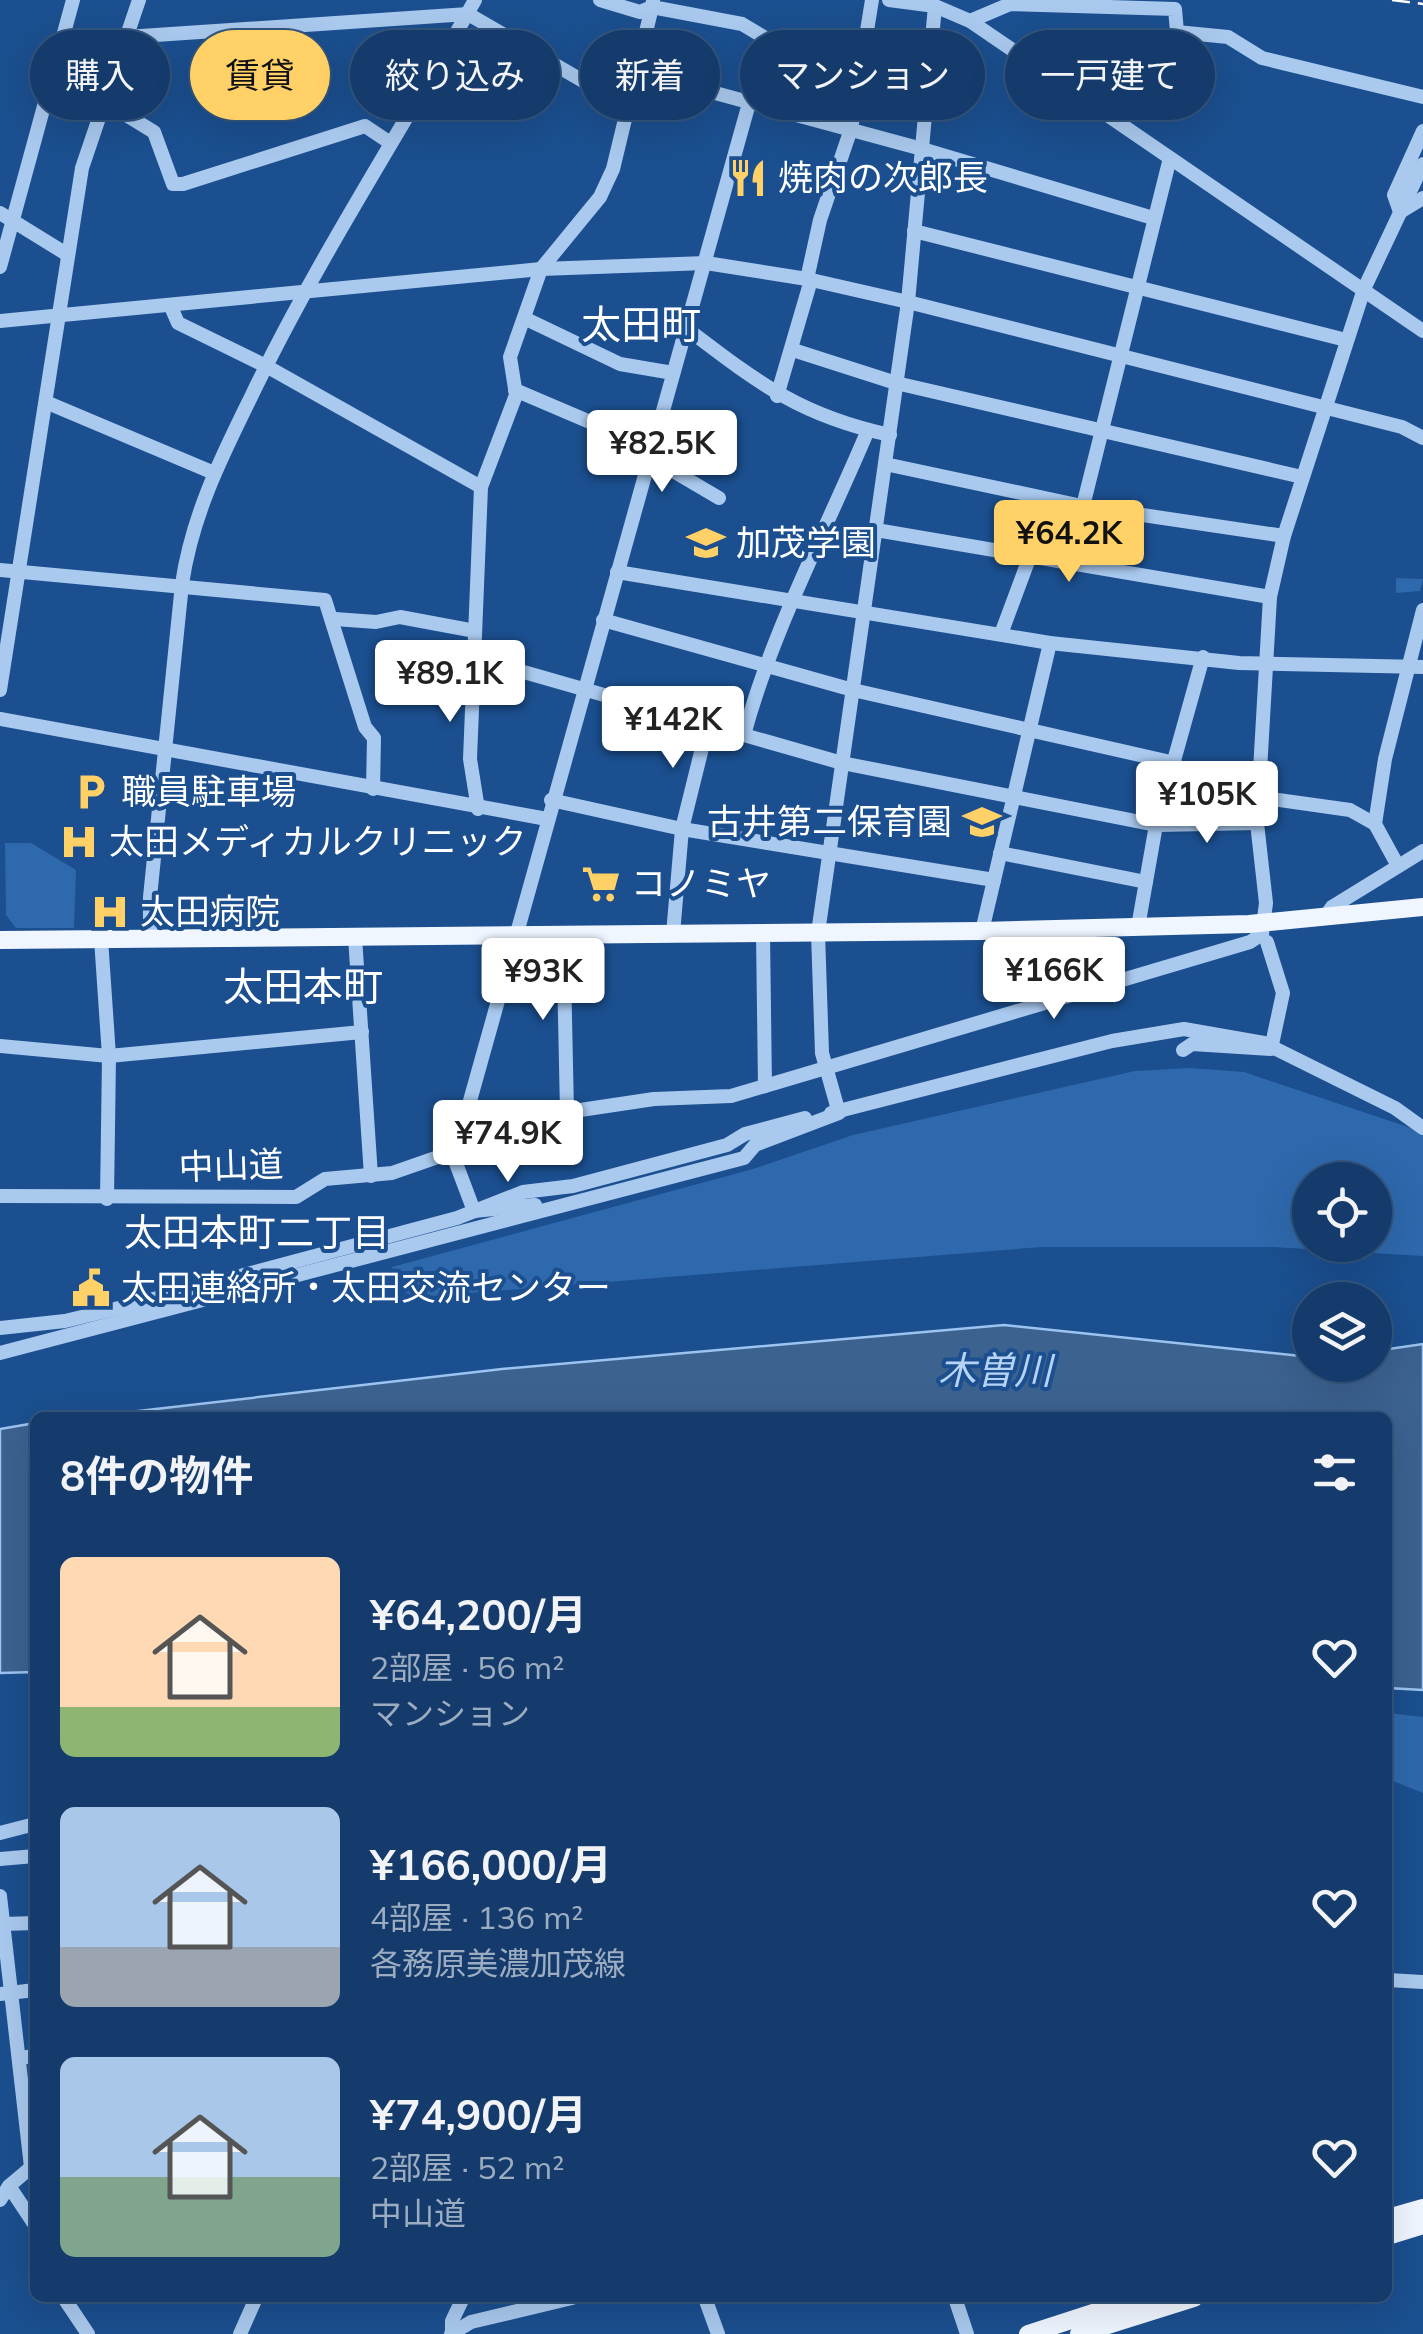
<!DOCTYPE html>
<html lang="ja">
<meta charset="utf-8">
<style>
body{margin:0;font-family:Mulish,"Noto Sans JP",sans-serif;background:#1d4271;color:#f1f3f6;height:100vh;display:flex;flex-direction:column;font-size:38px;white-space:nowrap}
*{box-sizing:border-box;margin:0}
p{font-size:32px;color:#9dadc1}
.icon{flex:none;width:55px;height:55px;fill:none;stroke:currentColor;stroke-width:2;stroke-linecap:round;stroke-linejoin:round}
.map{position:relative;flex:1;overflow:hidden}
.panel{position:absolute;left:30px;top:1412px;width:1362px;height:890px;display:flex;flex-direction:column;background:#143b6b;border-radius:15px;box-shadow:0 10px 40px #0002,0 0 0 2px #33557e}
.panel>*{flex:none}
.top-card{position:absolute;left:30px;top:30px;width:1365px;height:90px;display:flex;gap:20px}
.buttons{position:absolute;left:1292px;top:1162px;display:grid;gap:20px}
.buttons a{display:grid;place-items:center;width:100px;height:100px;border-radius:50%;background:#143b6b;box-shadow:0 10px 40px #0002,0 0 0 2px #33557e;font-size:50px}
.price{position:absolute;translate:-50% -85px;padding:0 22px;border-radius:10px;background:#fff;color:#222;font-size:32px;line-height:65px;filter:drop-shadow(0 2px 5px #0008)}
.price::after{content:'';position:absolute;left:50%;top:60px;width:30px;height:22px;margin-left:-15px;background:inherit;clip-path:polygon(0 0,100% 0,50% 100%)}
.price.current{background:#ffd166;color:#111}
ul{padding:0;list-style:none}
li{display:flex;align-items:center;gap:30px;height:250px;padding:0 30px}
li span{display:grid;place-items:center;flex:none;width:280px;height:200px;border-radius:15px;color:#555}
li>.icon{margin-inline-start:auto}
span .icon{width:120px;height:120px;fill:#fffc;stroke-width:1}
li b{font-size:42px}
h2{display:flex;justify-content:space-between;align-items:center;height:120px;padding:0 30px;font-size:42px}
.pill{padding:0 35px;border-radius:45px;background:#143b6b;box-shadow:0 10px 40px #0002,0 0 0 2px #33557e;font-size:35px;line-height:90px}
.pill.current{background:#ffd166;color:#111}
.map>svg:first-child{display:block}
.green{fill:#2e69ad;fill-rule:evenodd}
.water{fill:#3c6290;stroke:#9cc4f0;stroke-width:2.5}
.lines{fill:none;stroke-linecap:round;stroke-linejoin:round}
.minor{stroke:#a9c9ee;stroke-width:14}
.major{stroke:#f0f6ff;stroke-width:18}
.rail{stroke:#fff;stroke-width:2.5;stroke-dasharray:18 8;stroke-linecap:butt}
.labels{text-anchor:middle;stroke-width:8;stroke-linejoin:round;paint-order:stroke}
.poi-label{font-size:35px;fill:#fff;stroke:#1b4f8f;text-anchor:start}
.street-label{font-size:35px;fill:#fff;stroke:#1b4f8f}
.neighbourhood-label{font-size:38px;fill:#fff;stroke:#1b4f8f}
.water-label{font-size:38px;font-style:italic;fill:#b5d3f5;stroke:#1b4f8f}
.quarter-label{font-size:40px;fill:#fff;stroke:#1b4f8f}
</style>
<div class="map">
<svg width="1423" height="2334" viewBox="0 0 1423 2334">
<rect width="100%" height="100%" fill="#1b4f8f"/>
<!-- green -->
<g class="green">
<polygon points="1396,578 1423,579 1420,591 1396,593"/>
<polygon points="5,843 31,843 76,870 74,928 16,928 6,915"/>
<path d="M1190 1068 1244 1072 1423 1132V1256L1273 1247H1042L432 1296H412L397 1288 392 1267 753 1169 853 1135 1135 1071ZM1310 1180H1375V1245H1310Z"/>
<polygon points="1388,1713 1423,1717 1423,1793 1388,1779"/>
</g>
<!-- water -->
<g class="water">
<polygon points="1004,1325 1310,1357 1310,1365 1375,1365 1375,1351 1423,1344 1423,1690 1388,1688 1388,1418 86,1417 502,1369"/>
<polygon points="35,1423 35,1672 0,1673 0,1429"/>
</g>
<g class="lines">
<!-- minor -->
<g class="minor">
<polyline points="600,0 640,12 652,7"/>
<polyline points="889,0 935,6 970,21 1423,331"/>
<polyline points="653,1 652,7 742,24 767,39 863,52"/>
<polyline points="970,21 1010,4 1175,9 1177,32 1228,37 1262,58 1423,97"/>
<polyline points="126,37 468,14 626,106"/>
<polyline points="634,71 922,149 1153,218"/>
<polyline points="105,102 154,132 173,184 183,184 365,126 389,142"/>
<polyline points="1423,131 1394,195 1400,212 1423,198"/>
<polyline points="0,213 68,255"/>
<polyline points="914,231 1346,340"/>
<polyline points="0,267 73,0"/>
<polyline points="807,279 820,220 851,129 872,0"/>
<polyline points="171,307 178,323 266,366 481,487"/>
<polyline points="524,318 620,364 673,373"/>
<polyline points="0,321 541,269 706,263 807,279 908,302 1402,427 1423,438"/>
<path d="M686 328C757 382 800 416 890 435"/>
<polyline points="793,350 896,383 1302,477"/>
<polyline points="515,390 590,422 719,498"/>
<polyline points="777,396 811,280"/>
<polyline points="48,403 214,473"/>
<polyline points="885,464 1082,506 1284,536"/>
<polyline points="876,530 1270,597"/>
<polyline points="1069,562 1170,158"/>
<polyline points="0,570 325,600 365,727 374,738 373,789"/>
<polyline points="617,572 1050,643 1239,663 1423,667"/>
<polyline points="335,619 376,622 400,617 475,631"/>
<polyline points="603,620 853,690 1175,763"/>
<polyline points="1001,634 1030,556"/>
<polyline points="475,658 842,763 1156,825 1257,823"/>
<polyline points="0,690 82,168 139,0"/>
<polyline points="0,719 547,819"/>
<path d="M744 735C772 631 826 530 868 430"/>
<polyline points="1258,797 1350,810 1375,824 1398,866"/>
<polyline points="551,800 682,829 994,880"/>
<polyline points="478,809 470,759 481,487 516,395 510,357 541,269 600,197 613,169 652,7"/>
<polyline points="1375,824 1385,759 1423,610"/>
<polyline points="1000,853 1146,882"/>
<polyline points="1325,917 1332,907 1423,851"/>
<polyline points="1138,927 1156,825 1203,657"/>
<polyline points="982,931 1050,643"/>
<polyline points="673,934 682,829 708,724"/>
<polyline points="763,934 765,1086"/>
<polyline points="355,937 371,1176"/>
<polyline points="101,939 109,1056 107,1199"/>
<path d="M150 939V897L182 584C192 516 220 460 250 399 316 261 400 133 475 0"/>
<polyline points="0,1046 109,1056 362,1032"/>
<polyline points="1183,1050 1192,1044 1271,1049 1283,993 1267,942"/>
<polyline points="567,1112 564,970 570,936"/>
<polyline points="831,1113 1112,1041 1184,1029 1264,1043 1395,1108 1423,1128"/>
<polyline points="0,1196 296,1197 325,1179 392,1173 567,1112 654,1099 731,1096 765,1086 1250,942 1262,934 1266,903 1257,823 1270,597 1284,536 1364,289 1423,164"/>
<polyline points="535,1205 474,1211 454,1158 767,39"/>
<polyline points="0,1328 65,1321 131,1305 457,1218 523,1192 573,1186 727,1145 745,1134 805,1118"/>
<polyline points="0,1353 744,1158 755,1145 839,1113 822,1053 818,933 908,302 935,6"/>
<polyline points="0,1833 35,1824"/>
<polyline points="0,1859 35,1856"/>
<polyline points="0,1896 31,2167"/>
<polyline points="3,1924 35,1923"/>
<polyline points="1388,1980 1423,1982"/>
<polyline points="0,1994 35,1990"/>
<polyline points="19,2058 35,2056"/>
<polyline points="9,2186 35,2225"/>
<polyline points="0,2200 9,2186 35,2164"/>
<polyline points="64,2298 88,2334"/>
<polyline points="705,2298 718,2334"/>
<polyline points="955,2298 967,2334"/>
<polyline points="452,2333 452,2321 463,2298"/>
<polyline points="240,2334 256,2298"/>
<polyline points="451,2334 471,2322 572,2298"/>
</g>
<!-- major -->
<g class="major">
<polyline points="0,940 982,931 1249,924 1423,907"/>
<polyline points="1388,2218 1423,2208"/>
<polyline points="1388,2236 1423,2225"/>
<polyline points="1028,2334 1139,2298"/>
<polyline points="1079,2334 1194,2298"/>
</g>
<!-- rail -->
<polyline class="rail" points="1392,0 1423,4"/>
</g>
<!-- icons -->
<defs>
<g id="restaurant-bare" transform="scale(3)"><path d="M-5-6h1v4h1v-4h1v4h1v-4h1v5L-1.5 .5V6h-2V.5L-5-1ZM5-6V6H3V1.5H1.5Q1.5-4 5-6Z" fill="#ffd166" stroke="#1b4f8f" stroke-width="2.5" paint-order="stroke"/></g>
<g id="school-bare" transform="scale(3)"><path d="M0-5L7-2L0 1L-7-2ZM-4 1L0 2.5L4 1V4Q0 6-4 4Z" fill="#ffd166" stroke="#1b4f8f" stroke-width="2.5" paint-order="stroke"/></g>
<g id="parking-bare" transform="scale(3)"><path d="M-3.5-5.5H1a3.5 3.5 0 0 1 0 7H-1V5.5H-3.5ZM-1-3.4V-.6H.8a1.4 1.4 0 0 0 0-2.8Z" fill="#ffd166" stroke="#1b4f8f" stroke-width="2.5" paint-order="stroke"/></g>
<g id="hospital-bare" transform="scale(3)"><path d="M-5-5h3v3.5h4V-5h3V5h-3V1.5h-4V5h-3Z" fill="#ffd166" stroke="#1b4f8f" stroke-width="2.5" paint-order="stroke"/></g>
<g id="supermarket-bare" transform="scale(3)"><path d="M-6-5.5h2.5l.6 2H6L4.5 2H-2.5L-4.4-4H-6ZM-1.5 3.2a1.3 1.3 0 1 0 .1 0ZM3 3.2a1.3 1.3 0 1 0 .1 0Z" fill="#ffd166" stroke="#1b4f8f" stroke-width="2.5" paint-order="stroke"/></g>
<g id="civic-bare" transform="scale(3)"><path d="M-.6-6.5H3V-4.5H.6V-3L4-1V1h2V6H-6V1h2V-1L-.6-3ZM-1.2 2.5V6h2.4V2.5Z" fill="#ffd166" stroke="#1b4f8f" stroke-width="2.5" paint-order="stroke"/></g>
</defs>
<g fill-rule="evenodd">
<use href="#restaurant-bare" x="748" y="178"/>
<use href="#school-bare" x="706" y="543"/>
<use href="#parking-bare" x="91" y="792"/>
<use href="#school-bare" x="982" y="822"/>
<use href="#hospital-bare" x="79" y="842"/>
<use href="#supermarket-bare" x="601" y="884"/>
<use href="#hospital-bare" x="110" y="912"/>
<use href="#civic-bare" x="91" y="1288"/>
</g>
<g class="labels">
<!-- poi labels -->
<g class="poi-label">
<text x="778" y="190">焼肉の次郎長</text>
<text x="736" y="555">加茂学園</text>
<text x="121" y="804">職員駐車場</text>
<text x="952" y="834" text-anchor="end">古井第二保育園</text>
<text x="109" y="854">太田メディカルクリニック</text>
<text x="631" y="896">コノミヤ</text>
<text x="140" y="924">太田病院</text>
<text x="121" y="1300">太田連絡所・太田交流センター</text>
</g>
<!-- street labels -->
<g class="street-label">
<text transform="translate(231 1166) rotate(-2)" y="12">中山道</text>
</g>
<!-- neighbourhood labels -->
<g class="neighbourhood-label">
<text x="257" y="1246">太田本町二丁目</text>
</g>
<!-- water labels -->
<g class="water-label">
<text x="995" y="1384">木曽川</text>
</g>
<!-- quarter labels -->
<g class="quarter-label">
<text x="641" y="339">太田町</text>
<text x="303" y="1001">太田本町</text>
</g>
</g>
</svg>
<div class="buttons">
<a><svg class="icon" aria-label="locate" viewBox="0 0 24 24"><circle cx="12" cy="12" r="6"/><path d="M12 2v4M12 18v4M2 12h4M18 12h4"/></svg></a>
<a><svg class="icon" aria-label="layers" viewBox="0 0 24 24"><path d="M12 4l9 5-9 5-9-5zM3 14l9 5 9-5"/></svg></a>
</div>
<b class="price" style="left:662px;top:495px">¥82.5K</b>
<b class="price current" style="left:1069px;top:585px">¥64.2K</b>
<b class="price" style="left:450px;top:725px">¥89.1K</b>
<b class="price" style="left:673px;top:771px">¥142K</b>
<b class="price" style="left:1207px;top:846px">¥105K</b>
<b class="price" style="left:1054px;top:1022px">¥166K</b>
<b class="price" style="left:543px;top:1023px">¥93K</b>
<b class="price" style="left:508px;top:1185px">¥74.9K</b>
<div class="top-card">
<a class="pill">購入</a>
<a class="pill current">賃貸</a>
<a class="pill">絞り込み</a>
<a class="pill">新着</a>
<a class="pill">マンション</a>
<a class="pill">一戸建て</a>
</div>
<section class="panel">
<h2>8件の物件<svg class="icon" aria-label="filters" viewBox="0 0 24 24"><path d="M4 7h16M4 17h16"/><circle cx="9" cy="7" r="2"/><circle cx="15" cy="17" r="2"/></svg></h2>
<ul>
<li><span style="background:linear-gradient(#ffd9b3 75%,#8fb573 0)"><svg class="icon" aria-label="home" viewBox="0 0 24 24"><path d="M3 11l9-7 9 7M6 9v11h12V9"/></svg></span><div><b>¥64,200/月</b><p>2部屋 · 56 m²</p><p>マンション</p></div><svg class="icon" aria-label="heart" viewBox="0 0 24 24"><path d="M12 20l-8-8c-3-5 5-10 8-4 3-6 11-1 8 4z"/></svg></li>
<li><span style="background:linear-gradient(#a9c7e8 70%,#9aa5b1 0)"><svg class="icon" aria-label="home" viewBox="0 0 24 24"><path d="M3 11l9-7 9 7M6 9v11h12V9"/></svg></span><div><b>¥166,000/月</b><p>4部屋 · 136 m²</p><p>各務原美濃加茂線</p></div><svg class="icon" aria-label="heart" viewBox="0 0 24 24"><path d="M12 20l-8-8c-3-5 5-10 8-4 3-6 11-1 8 4z"/></svg></li>
<li><span style="background:linear-gradient(#a9c7e8 60%,#7fa58c 0)"><svg class="icon" aria-label="home" viewBox="0 0 24 24"><path d="M3 11l9-7 9 7M6 9v11h12V9"/></svg></span><div><b>¥74,900/月</b><p>2部屋 · 52 m²</p><p>中山道</p></div><svg class="icon" aria-label="heart" viewBox="0 0 24 24"><path d="M12 20l-8-8c-3-5 5-10 8-4 3-6 11-1 8 4z"/></svg></li>
</ul>
</section>
</div>
